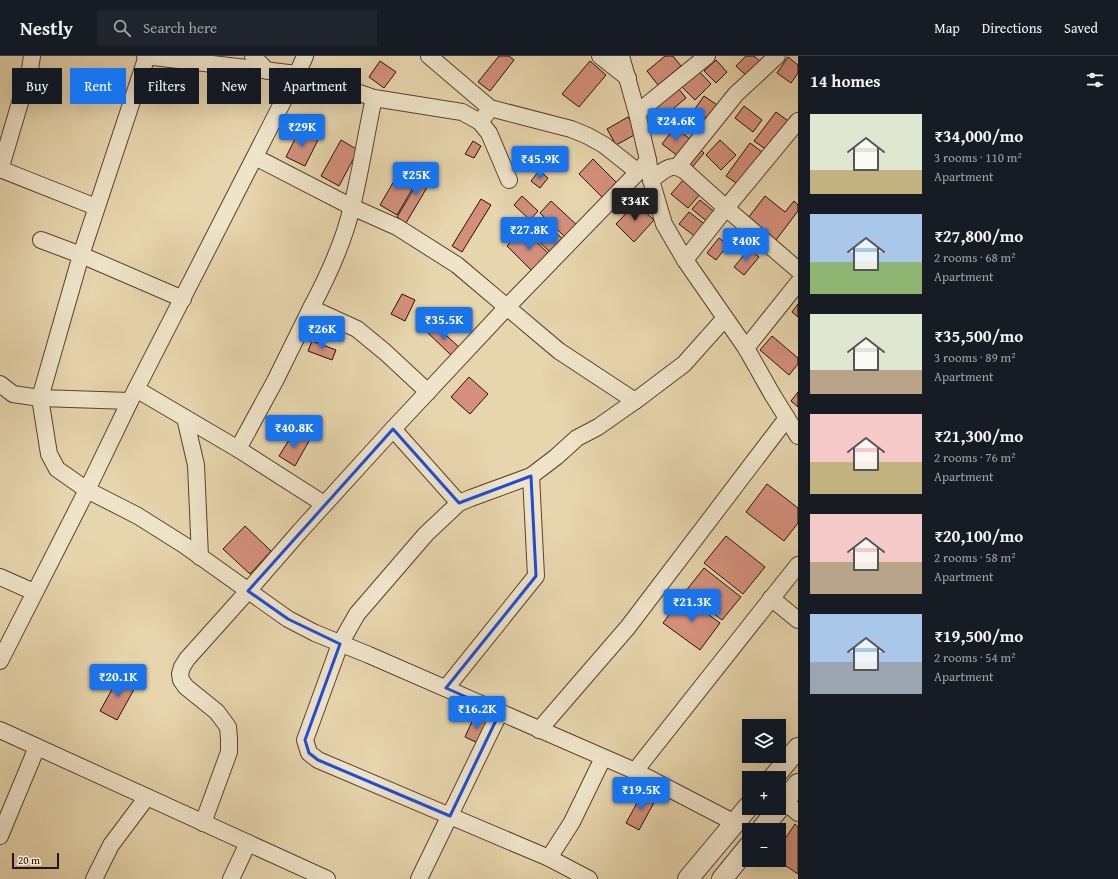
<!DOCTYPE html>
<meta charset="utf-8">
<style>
body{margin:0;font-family:"Gentium Book Plus",serif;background:#20242c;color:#f1f3f6;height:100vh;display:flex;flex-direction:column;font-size:15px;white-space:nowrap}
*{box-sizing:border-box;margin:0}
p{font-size:13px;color:#9ea1a6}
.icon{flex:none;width:22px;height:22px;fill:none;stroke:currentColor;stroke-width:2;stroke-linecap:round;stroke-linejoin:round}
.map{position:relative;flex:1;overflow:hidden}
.side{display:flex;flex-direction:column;background:#171b24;width:320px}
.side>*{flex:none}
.top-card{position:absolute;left:12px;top:12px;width:380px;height:36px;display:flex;gap:8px}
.fabs{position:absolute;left:742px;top:663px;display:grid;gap:8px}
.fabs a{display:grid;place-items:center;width:44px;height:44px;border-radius:0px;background:#171b24;box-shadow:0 4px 16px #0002;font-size:20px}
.scale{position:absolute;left:12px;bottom:10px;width:47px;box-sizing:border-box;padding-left:4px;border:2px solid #281003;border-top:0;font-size:11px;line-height:14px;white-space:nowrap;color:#281003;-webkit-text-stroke:3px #efe4ca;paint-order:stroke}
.price{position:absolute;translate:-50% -34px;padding:0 9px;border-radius:4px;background:#1a73e8;color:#fff;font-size:13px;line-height:26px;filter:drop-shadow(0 1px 2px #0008)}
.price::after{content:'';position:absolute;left:50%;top:24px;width:12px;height:9px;margin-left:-6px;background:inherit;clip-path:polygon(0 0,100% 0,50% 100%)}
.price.current{background:#222;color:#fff}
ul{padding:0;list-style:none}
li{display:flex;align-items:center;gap:12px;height:100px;padding:0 12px}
li span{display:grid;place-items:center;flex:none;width:112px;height:80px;border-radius:0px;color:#555}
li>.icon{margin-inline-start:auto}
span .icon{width:48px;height:48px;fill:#fffc;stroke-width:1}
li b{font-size:17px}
h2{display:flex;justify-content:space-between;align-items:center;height:48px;padding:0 12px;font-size:17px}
.pill{padding:0 14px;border-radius:0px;background:#171b24;box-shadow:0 4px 16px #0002;font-size:14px;line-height:36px}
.pill.current{background:#1a73e8;color:#fff}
header{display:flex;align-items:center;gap:24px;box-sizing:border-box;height:56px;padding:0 20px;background:#171b24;border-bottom:1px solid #363941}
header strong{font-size:19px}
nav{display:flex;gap:22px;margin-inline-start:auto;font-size:14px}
.search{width:280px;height:36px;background:#20242c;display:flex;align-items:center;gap:10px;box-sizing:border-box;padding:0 14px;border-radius:0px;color:#9ea1a6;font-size:15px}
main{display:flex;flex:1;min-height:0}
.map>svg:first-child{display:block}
.building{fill:#d4907c;stroke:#281003}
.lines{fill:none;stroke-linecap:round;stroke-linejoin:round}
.minor-casing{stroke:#58412e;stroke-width:18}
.tertiary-casing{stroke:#58412e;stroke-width:22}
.minor{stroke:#efe4ca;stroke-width:16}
.tertiary{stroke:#efe4ca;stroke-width:20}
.marked{fill:none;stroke:#1d4ed8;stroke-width:3;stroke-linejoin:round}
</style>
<header>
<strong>Nestly</strong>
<div class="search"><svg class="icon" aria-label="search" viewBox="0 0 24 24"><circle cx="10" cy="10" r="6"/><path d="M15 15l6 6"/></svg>Search here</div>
<nav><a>Map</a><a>Directions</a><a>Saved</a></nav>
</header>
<main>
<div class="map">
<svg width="798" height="823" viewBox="0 0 798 823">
<rect width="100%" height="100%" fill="#e7d5ad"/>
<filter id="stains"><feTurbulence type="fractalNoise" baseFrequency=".005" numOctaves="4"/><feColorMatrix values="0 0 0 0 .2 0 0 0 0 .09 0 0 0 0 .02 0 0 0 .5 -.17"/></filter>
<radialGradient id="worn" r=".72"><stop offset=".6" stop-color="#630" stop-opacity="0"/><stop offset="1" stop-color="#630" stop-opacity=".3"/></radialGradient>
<!-- building -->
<g class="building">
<polygon points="499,0 509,0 514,4 490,35 478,26"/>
<polygon points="665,0 673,0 681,10 658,29 647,15"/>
<polygon points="746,0 754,0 763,8 749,22 736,10"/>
<polygon points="788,1 798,9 798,17 791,27 777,17"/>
<polygon points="716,4 727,16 716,27 704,15"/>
<polygon points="380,5 396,16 384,32 369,21"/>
<polygon points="590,5 606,19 579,51 562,38"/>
<polygon points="696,12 711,28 695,44 679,28"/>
<polygon points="674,27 686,42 662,62 649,47"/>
<polygon points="704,40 720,51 710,65 694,54"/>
<polygon points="744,50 762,64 753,76 735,62"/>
<polygon points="776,56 791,67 770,96 754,85"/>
<polygon points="628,61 638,77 616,89 607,73"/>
<polygon points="675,71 691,84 678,100 662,88"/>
<polygon points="299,75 318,84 305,110 286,101"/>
<polygon points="341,84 358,94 339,130 321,120"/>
<polygon points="720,84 736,99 721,114 706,99"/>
<polygon points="473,85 481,90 474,102 465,98"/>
<polygon points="750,87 766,99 742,131 726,120"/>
<polygon points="698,91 704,97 690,114 683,109"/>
<polygon points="529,92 538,97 529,114 520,109"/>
<polygon points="593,103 619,129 605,144 579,118"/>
<polygon points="401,113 418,123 397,159 380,149"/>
<polygon points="426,113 435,118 406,167 397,161"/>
<polygon points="539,115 548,122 540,132 531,125"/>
<polygon points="684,123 701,137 688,152 671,138"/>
<polygon points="522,140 538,155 530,164 514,149"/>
<polygon points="765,140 785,156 794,145 798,149 798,155 776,184 748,162"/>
<polygon points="481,143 491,149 462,196 452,190"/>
<polygon points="700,144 718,159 710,168 692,153"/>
<polygon points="551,145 578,170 566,182 540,157"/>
<polygon points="636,147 654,164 634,186 616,168"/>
<polygon points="689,156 707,170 697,182 679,168"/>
<polygon points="539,161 565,185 552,198 527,174"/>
<polygon points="523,173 551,200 534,217 507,190"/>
<polygon points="719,182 728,189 716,204 707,197"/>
<polygon points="749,193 759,201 744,219 734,211"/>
<polygon points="402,238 415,244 405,265 391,258"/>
<polygon points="798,248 798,261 792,256"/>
<polygon points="435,269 461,293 453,301 428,277"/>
<polygon points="772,280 798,302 798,308 789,319 760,294"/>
<polygon points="312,285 336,294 332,304 308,295"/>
<polygon points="469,321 488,338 470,358 451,341"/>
<polygon points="798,336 798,351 791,345"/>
<polygon points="294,376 309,385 295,410 279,400"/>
<polygon points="767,428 798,452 798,467 784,485 746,456"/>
<polygon points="245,470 271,495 250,518 223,493"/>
<polygon points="726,480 765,511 743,538 704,507"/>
<polygon points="704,512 741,541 722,564 685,536"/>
<polygon points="683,540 720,567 700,594 663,567"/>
<polygon points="120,619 137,628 117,664 100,655"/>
<polygon points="474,661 490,668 480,688 465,681"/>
<polygon points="643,736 656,743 639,774 626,767"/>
<polygon points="795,768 798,771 798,818 777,804 779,804 779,792"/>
</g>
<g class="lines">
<!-- minor casing -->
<g class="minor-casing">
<g id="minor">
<polyline points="145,0 297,18 325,25 374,42 462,56 480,66"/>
<polyline points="253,0 267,15"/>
<polyline points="429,0 490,52 571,73 588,80 604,89 638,116"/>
<polyline points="600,0 628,22"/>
<polyline points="621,0 637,57 648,104 651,124 664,168 685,204 746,292 772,338 798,380"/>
<path d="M374 42C366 78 361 114 352 150 345 182 327 222 311 252L357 273 385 296 428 336"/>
<polyline points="487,57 480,66 489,77 509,124"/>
<polyline points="637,57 707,0"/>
<polyline points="255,101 352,151 397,171 457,209 559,295 635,345"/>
<polyline points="678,110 736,38 777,0"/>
<polyline points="0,113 96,151"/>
<polyline points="0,114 30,13 32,0"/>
<path d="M651 124C663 116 670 105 685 115L726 152 798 214"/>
<polyline points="41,184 81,199 183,243"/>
<polyline points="685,204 726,152 798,65"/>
<polyline points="311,252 275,325 238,393 324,448"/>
<polyline points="746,292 798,227"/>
<polyline points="0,328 13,338 40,342 49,398 57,413 87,434 138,460 184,489 288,563 315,577 369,599 635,715 735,767"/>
<polyline points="136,333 238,393"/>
<polyline points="130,345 40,342 81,199 147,0"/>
<polyline points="185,362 196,409 200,501"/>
<polyline points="393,373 459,447"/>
<polyline points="0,521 34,536"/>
<polyline points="771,542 798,564"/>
<polyline points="0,605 87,434 130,345 297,18 305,0"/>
<polyline points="446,632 536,520 531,420"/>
<polyline points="0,674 327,823"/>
<polyline points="539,674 628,571 787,362"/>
<polyline points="635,715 798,509"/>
<polyline points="784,745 798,757"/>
<polyline points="203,767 229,696 229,683 228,671 217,656 186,631 181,624 180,618 182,611 187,603 248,535 301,474 393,373 507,251 638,116 648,104"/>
<polyline points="0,780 37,691"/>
<polyline points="549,802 572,766 603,702"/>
<polyline points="94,823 111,789 147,741"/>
<polyline points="231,823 248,787"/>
<polyline points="419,823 500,656"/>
<polyline points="589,823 549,802 318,704 309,697 305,684 340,588 357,558 426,478 459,447 471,442 531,420 556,401 577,382 598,371 635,345 684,308 725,262"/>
</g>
</g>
<!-- tertiary casing -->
<g class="tertiary-casing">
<g id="tertiary">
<polyline points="773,722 798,692"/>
<polyline points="779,752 798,728"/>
<polyline points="761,774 779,752"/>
<polyline points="688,823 749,750"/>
<polyline points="722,823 749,790"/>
</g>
</g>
<!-- minor -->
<use href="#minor" class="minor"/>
<!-- tertiary -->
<use href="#tertiary" class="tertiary"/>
</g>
<!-- marked area -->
<path class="marked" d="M393 373 459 447 531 420 536 520 446 632 500 656 450 760 318 704 309 697 305 684 340 588 288 563 248 535Z"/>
<rect width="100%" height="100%" filter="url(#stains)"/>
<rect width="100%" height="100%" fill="url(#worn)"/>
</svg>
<div class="fabs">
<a><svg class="icon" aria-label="layers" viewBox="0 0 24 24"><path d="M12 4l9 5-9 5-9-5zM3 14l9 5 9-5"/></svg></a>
<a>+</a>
<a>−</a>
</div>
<div class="scale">20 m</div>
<b class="price" style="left:676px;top:86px">₹24.6K</b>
<b class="price" style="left:302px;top:92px">₹29K</b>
<b class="price" style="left:540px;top:124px">₹45.9K</b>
<b class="price" style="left:416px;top:140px">₹25K</b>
<b class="price current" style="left:635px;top:166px">₹34K</b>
<b class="price" style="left:529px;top:195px">₹27.8K</b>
<b class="price" style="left:746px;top:206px">₹40K</b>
<b class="price" style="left:444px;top:285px">₹35.5K</b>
<b class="price" style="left:322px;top:294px">₹26K</b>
<b class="price" style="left:294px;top:393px">₹40.8K</b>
<b class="price" style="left:692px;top:567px">₹21.3K</b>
<b class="price" style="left:118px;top:642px">₹20.1K</b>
<b class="price" style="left:477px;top:674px">₹16.2K</b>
<b class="price" style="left:641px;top:755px">₹19.5K</b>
<div class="top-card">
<a class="pill">Buy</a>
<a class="pill current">Rent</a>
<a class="pill">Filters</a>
<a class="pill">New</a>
<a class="pill">Apartment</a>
</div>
</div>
<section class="side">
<h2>14 homes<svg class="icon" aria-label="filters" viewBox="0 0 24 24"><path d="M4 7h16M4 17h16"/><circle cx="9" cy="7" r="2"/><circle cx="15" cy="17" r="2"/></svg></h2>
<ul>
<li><span style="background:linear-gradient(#dfe7d0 70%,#c2b280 0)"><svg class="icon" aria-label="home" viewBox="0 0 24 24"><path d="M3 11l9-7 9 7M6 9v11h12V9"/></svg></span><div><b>₹34,000/mo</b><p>3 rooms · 110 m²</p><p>Apartment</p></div></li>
<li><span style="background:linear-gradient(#a9c7e8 60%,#8fb573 0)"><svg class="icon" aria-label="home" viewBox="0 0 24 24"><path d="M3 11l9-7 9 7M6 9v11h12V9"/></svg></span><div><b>₹27,800/mo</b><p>2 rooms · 68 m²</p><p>Apartment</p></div></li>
<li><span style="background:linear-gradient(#dfe7d0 70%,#b9a48a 0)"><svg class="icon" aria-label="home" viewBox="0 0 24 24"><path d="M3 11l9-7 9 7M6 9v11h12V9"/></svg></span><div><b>₹35,500/mo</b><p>3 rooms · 89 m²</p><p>Apartment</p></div></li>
<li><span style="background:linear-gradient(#f6c9c9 60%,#c2b280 0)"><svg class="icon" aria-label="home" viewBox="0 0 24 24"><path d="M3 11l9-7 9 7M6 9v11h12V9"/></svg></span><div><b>₹21,300/mo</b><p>2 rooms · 76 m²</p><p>Apartment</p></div></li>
<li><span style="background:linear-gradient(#f6c9c9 60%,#b9a48a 0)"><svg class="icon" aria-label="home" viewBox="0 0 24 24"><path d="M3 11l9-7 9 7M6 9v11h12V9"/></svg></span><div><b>₹20,100/mo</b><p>2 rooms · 58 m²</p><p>Apartment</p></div></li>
<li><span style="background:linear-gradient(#a9c7e8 60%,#9aa5b1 0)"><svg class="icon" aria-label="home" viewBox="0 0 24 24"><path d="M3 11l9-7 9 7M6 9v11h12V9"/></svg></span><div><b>₹19,500/mo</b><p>2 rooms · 54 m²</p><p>Apartment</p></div></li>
</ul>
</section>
</main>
